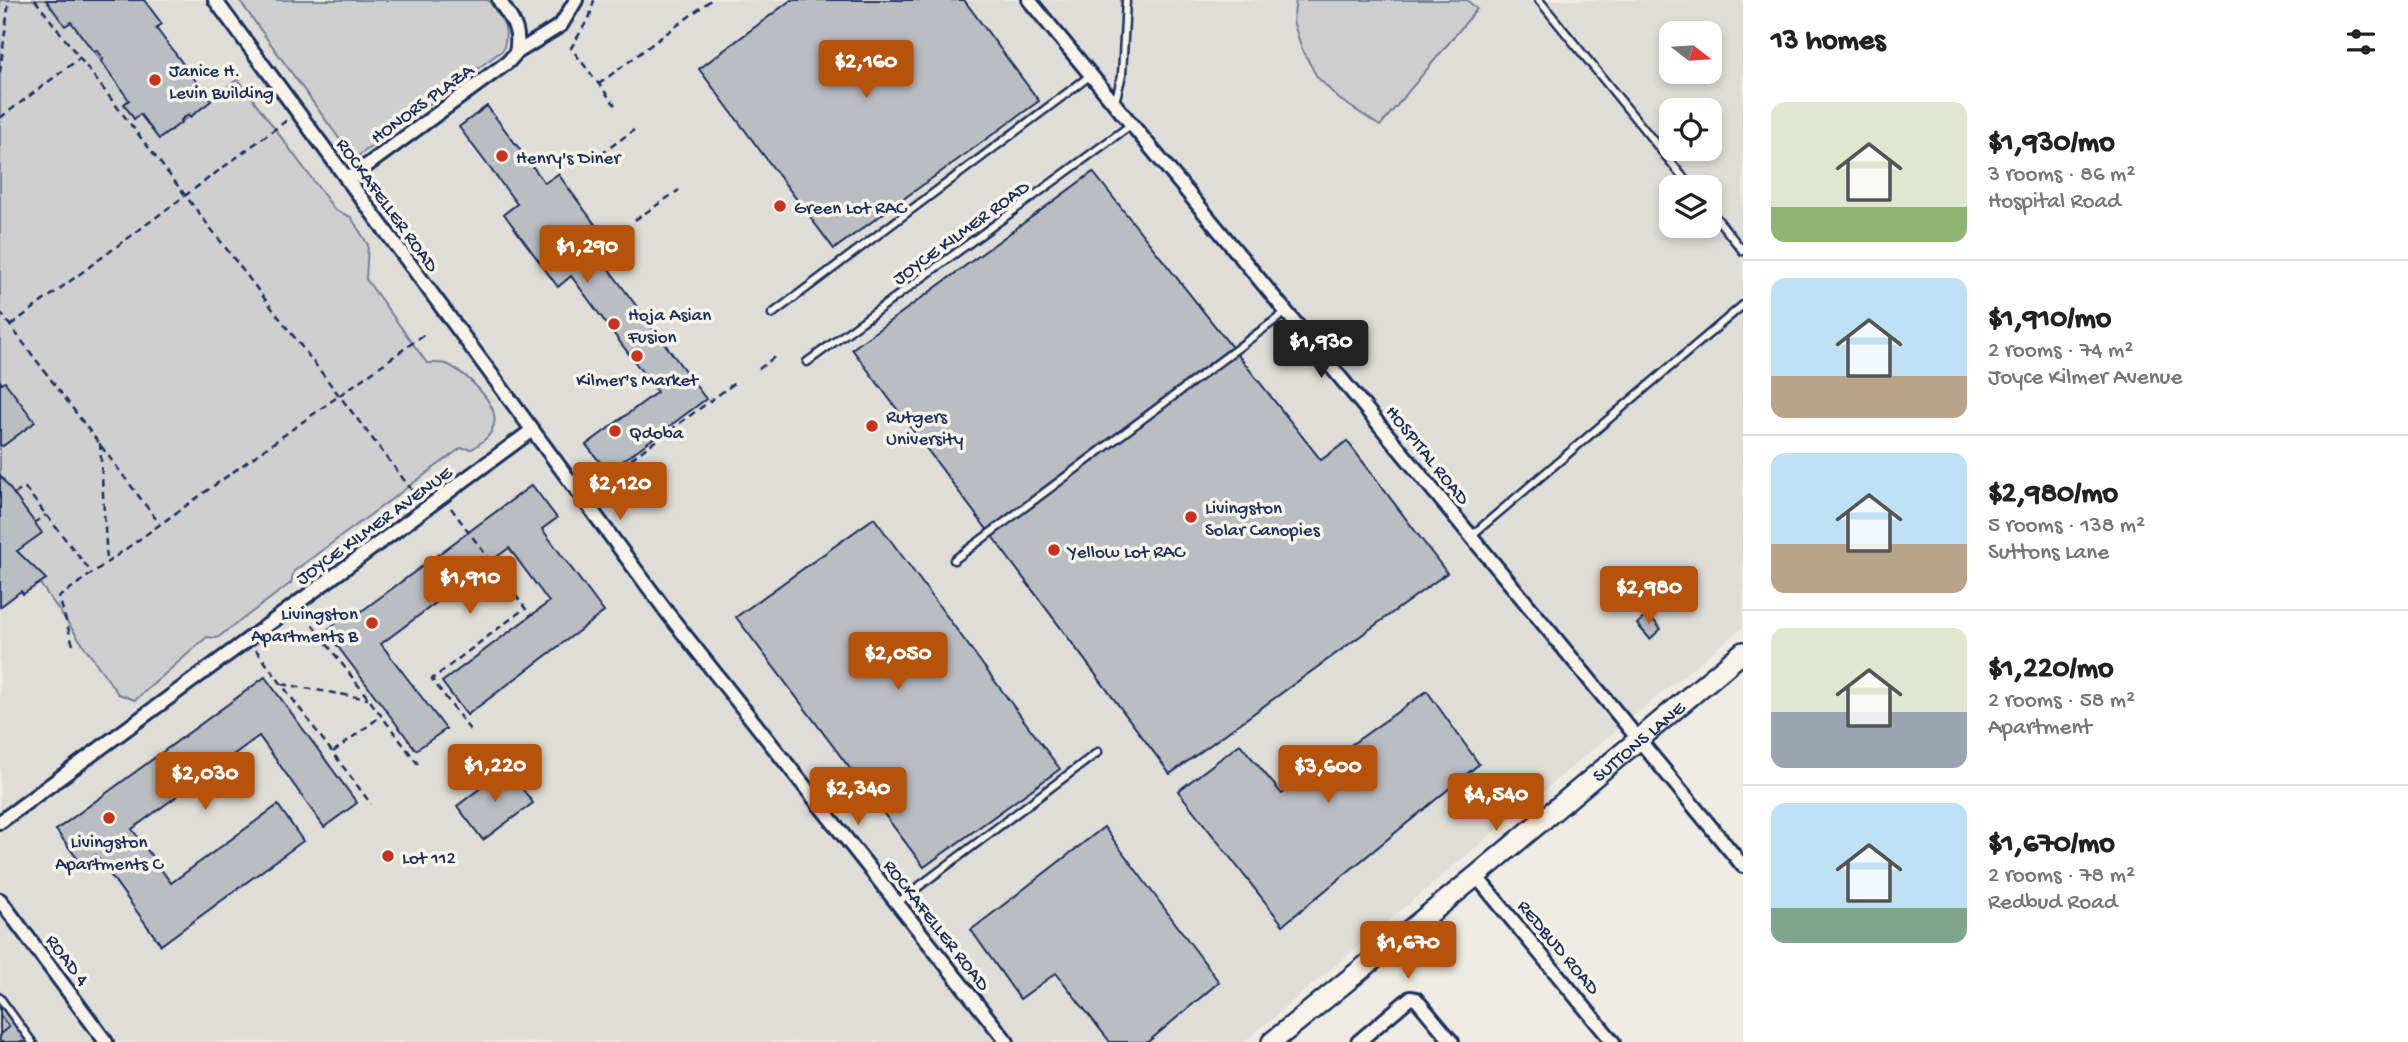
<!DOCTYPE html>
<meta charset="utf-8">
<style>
body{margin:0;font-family:"Gochi Hand",sans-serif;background:#f2f2f2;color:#222;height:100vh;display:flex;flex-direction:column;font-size:26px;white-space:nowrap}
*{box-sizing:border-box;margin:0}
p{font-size:23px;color:#767676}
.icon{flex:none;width:38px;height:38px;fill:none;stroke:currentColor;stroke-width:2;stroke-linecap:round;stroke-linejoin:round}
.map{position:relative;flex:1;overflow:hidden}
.side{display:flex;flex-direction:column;background:#fff;width:665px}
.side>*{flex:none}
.needle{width:46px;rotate:107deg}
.tools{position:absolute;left:1659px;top:21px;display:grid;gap:14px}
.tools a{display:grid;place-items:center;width:63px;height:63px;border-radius:14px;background:#fff;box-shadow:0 4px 10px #0003;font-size:35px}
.price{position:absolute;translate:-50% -60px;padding:0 16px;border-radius:7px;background:#b45309;color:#fff;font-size:23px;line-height:46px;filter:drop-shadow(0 2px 4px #0008)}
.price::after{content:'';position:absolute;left:50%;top:42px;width:21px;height:16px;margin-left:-10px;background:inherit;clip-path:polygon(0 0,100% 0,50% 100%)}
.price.selected{background:#222;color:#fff}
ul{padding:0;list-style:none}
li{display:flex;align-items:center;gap:21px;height:175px;padding:0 28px}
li+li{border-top:2px solid #e0e0e0}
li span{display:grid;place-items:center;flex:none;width:196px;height:140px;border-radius:14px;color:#555}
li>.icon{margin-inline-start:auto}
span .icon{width:84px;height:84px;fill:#fffc;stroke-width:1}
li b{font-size:30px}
h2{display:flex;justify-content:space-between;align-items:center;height:84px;padding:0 28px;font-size:30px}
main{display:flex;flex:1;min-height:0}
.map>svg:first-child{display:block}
.built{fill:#deddd8;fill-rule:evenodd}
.green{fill:#cfcfcf;stroke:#757f96;stroke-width:2}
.building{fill:#babdc2;stroke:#1b2f5e;stroke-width:2}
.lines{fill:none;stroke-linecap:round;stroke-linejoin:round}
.lane-casing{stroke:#1b2f5e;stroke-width:11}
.street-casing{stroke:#1b2f5e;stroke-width:18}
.secondary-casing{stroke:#1b2f5e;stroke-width:24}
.path{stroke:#1b2f5e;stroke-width:2.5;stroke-dasharray:7 5;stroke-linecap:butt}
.lane{stroke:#f7f3e8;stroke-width:6}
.street{stroke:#f7f3e8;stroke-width:12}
.secondary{stroke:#f7f3e8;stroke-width:19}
.poi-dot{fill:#c8321e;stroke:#f7f3e8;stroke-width:2.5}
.labels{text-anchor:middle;stroke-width:7;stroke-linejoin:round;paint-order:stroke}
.poi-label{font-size:19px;fill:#1b2f5e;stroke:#f7f3e8;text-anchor:start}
.street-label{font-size:19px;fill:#1b2f5e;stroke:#f7f3e8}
</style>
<main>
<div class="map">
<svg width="1743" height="1042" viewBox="0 0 1743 1042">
<rect width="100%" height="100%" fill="#eeebe2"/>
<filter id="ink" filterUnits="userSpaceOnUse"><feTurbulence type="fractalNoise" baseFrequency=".0143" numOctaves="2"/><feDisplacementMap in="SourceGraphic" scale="14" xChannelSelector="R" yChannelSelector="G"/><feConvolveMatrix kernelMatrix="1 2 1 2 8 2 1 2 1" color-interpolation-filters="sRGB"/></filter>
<g filter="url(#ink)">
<!-- built -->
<path class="built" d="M0 0H1743V627L1599 744 1244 1042H0ZM1671 33H1710V72H1671ZM1671 110H1710V149H1671ZM1671 187H1710V226H1671Z"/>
<!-- green -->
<g class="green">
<path d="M0 0H56L159 139 238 79 335 210 351 217 368 245 366 279 427 363C434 363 443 362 449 365 466 374 499 403 494 424 491 437 482 442 472 449L461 448 294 571 291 583 217 638 207 637 135 700 118 694 17 551 0 475V445L3 446 34 422 0 381Z"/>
<path d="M239 0H488C501 19 511 26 503 50L354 159Z"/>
<polygon points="1296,0 1467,0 1477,9 1380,126 1339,99 1317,77 1302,49 1293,21"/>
</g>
<!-- building -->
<g class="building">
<polygon points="46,0 144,0 162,24 156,28 211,101 190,117 189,114 181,120 182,122 159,139 140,114 134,119 124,104 129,100 101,61 103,59 96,50 94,52 71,22 65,26"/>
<polygon points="791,0 964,0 1039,101 834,249 699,69"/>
<polygon points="487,106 545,183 558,174 611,246 599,256 706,399 608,472 586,445 657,392 571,276 558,287 504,214 517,204 459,127"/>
<polygon points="1093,172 1321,460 1347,441 1447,573 1170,774 852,349"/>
<polygon points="0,381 2,384 5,382 35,422 3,446 0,445"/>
<polygon points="0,475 42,533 17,551 46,579 23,594 21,591 0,607"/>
<polygon points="532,485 557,518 542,529 604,612 467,715 442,682 549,602 509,548 381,644 446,729 416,750 326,631 354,609 359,613"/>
<polygon points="874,518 1060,769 924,867 736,617"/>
<polygon points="1648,614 1661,629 1650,639 1637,624"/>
<polygon points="265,677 357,803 324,827 259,736 132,829 171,883 278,805 303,841 161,945 96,855 82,865 56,830"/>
<polygon points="1427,691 1479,764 1283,925 1178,791 1240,744 1282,794"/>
<polygon points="507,768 533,803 483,840 457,806"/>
<polygon points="1104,827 1219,982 1148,1042 1110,1042 1056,973 1020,999 971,930"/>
<polygon points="0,993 37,1042 0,1042"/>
<polygon points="0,1015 9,1027 0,1034"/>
</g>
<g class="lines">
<!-- lane casing -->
<g class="lane-casing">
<g id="lane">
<polyline points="1539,0 1691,187"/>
<polyline points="1115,102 1122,75 1126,0"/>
<polyline points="1710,210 1743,251"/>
<polyline points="772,314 1091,75"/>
<polyline points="807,362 1132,124"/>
<polyline points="1471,536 1743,305"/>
<polyline points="954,560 1286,312"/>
<polyline points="897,903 1098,752"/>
<polyline points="0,998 32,1042"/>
</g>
</g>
<!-- street casing -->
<g class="street-casing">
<g id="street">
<polyline points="215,0 669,615 1007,1042"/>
<path d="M499 0C512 21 521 28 516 53"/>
<polyline points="1029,0 1743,866"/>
<polyline points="347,180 508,62 516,53 561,25 576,0"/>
<polyline points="0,822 531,431"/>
<polyline points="1476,876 1613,1042"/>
<polyline points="0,900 106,1042"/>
<polyline points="1358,1042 1410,998 1416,999 1452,1042"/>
</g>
</g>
<!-- secondary casing -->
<g class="secondary-casing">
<g id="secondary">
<path id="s1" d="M1272 1042 1476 876 1743 652"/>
</g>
</g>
<!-- path -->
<g class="path">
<polyline points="35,0 418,498"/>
<polyline points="594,0 590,16 571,48 615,105"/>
<polyline points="0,72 9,0"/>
<polyline points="599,84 711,0"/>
<polyline points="0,118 80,58"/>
<polyline points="591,161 634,130"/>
<polyline points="635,220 679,190"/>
<polyline points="0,312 159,523"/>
<polyline points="11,325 287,120"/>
<polyline points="759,369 777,355"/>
<polyline points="100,443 107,562"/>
<polyline points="602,480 736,382"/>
<polyline points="14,494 25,488 92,573"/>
<polyline points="451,508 531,616"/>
<polyline points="34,523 46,515"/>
<polyline points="305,615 421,768"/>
<polyline points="73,645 59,597 425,334"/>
<polyline points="256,650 371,804"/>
<polyline points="282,684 368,699"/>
<polyline points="470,730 432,679 525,608"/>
<polyline points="333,752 381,716"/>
</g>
<!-- lane -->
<use href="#lane" class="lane"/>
<!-- street -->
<use href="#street" class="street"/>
<!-- secondary -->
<use href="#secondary" class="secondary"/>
</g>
</g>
<!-- markers -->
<g class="poi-dot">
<circle cx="155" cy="80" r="7"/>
<circle cx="502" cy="156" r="7"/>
<circle cx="780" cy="206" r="7"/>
<circle cx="614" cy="324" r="7"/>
<circle cx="637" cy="356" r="7"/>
<circle cx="872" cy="426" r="7"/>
<circle cx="615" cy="431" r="7"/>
<circle cx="1191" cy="517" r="7"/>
<circle cx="1054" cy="550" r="7"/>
<circle cx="372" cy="623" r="7"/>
<circle cx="109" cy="818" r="7"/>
<circle cx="388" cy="856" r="7"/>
</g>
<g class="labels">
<!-- poi labels -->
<g class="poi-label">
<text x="169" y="76">Janice H.<tspan x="169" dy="22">Levin Building</tspan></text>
<text x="516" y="163">Henry's Diner</text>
<text x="794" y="213">Green Lot RAC</text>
<text x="628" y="320">Hoja Asian<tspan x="628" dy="22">Fusion</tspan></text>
<text x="637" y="385" text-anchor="middle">Kilmer's Market</text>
<text x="886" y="422">Rutgers<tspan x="886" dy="22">University</tspan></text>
<text x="629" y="438">Qdoba</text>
<text x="1205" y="513">Livingston<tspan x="1205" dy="22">Solar Canopies</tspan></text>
<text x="1068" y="557">Yellow Lot RAC</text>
<text x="358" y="619" text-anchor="end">Livingston<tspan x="358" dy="22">Apartments B</tspan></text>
<text x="109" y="847" text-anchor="middle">Livingston<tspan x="109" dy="22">Apartments C</tspan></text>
<text x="402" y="863">Lot 112</text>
</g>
<!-- street labels -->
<g class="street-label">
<text transform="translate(421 102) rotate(-36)" y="7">HONORS PLAZA</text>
<text transform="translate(389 204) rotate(54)" y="7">ROCKAFELLER ROAD</text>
<text transform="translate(960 231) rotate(-36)" y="7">JOYCE KILMER ROAD</text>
<text transform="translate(1429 454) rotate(51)" y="7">HOSPITAL ROAD</text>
<text transform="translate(373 524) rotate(-36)" y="7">JOYCE KILMER AVENUE</text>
<text dy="7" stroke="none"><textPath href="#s1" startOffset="474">SUTTONS LANE</textPath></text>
<text transform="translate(938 924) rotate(52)" y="7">ROCKAFELLER ROAD</text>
<text transform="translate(1560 946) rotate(50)" y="7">REDBUD ROAD</text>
<text transform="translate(69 959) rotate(53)" y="7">ROAD 4</text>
</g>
</g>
</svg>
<div class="tools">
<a><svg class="needle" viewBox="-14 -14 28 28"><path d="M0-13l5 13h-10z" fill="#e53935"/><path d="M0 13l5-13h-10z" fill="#767676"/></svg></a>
<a><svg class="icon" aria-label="locate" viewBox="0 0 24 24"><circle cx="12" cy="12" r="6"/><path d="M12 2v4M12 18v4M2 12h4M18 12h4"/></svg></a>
<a><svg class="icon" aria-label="layers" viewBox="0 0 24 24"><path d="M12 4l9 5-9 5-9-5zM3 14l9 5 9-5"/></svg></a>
</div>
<b class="price" style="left:866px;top:100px">$2,160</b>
<b class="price" style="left:587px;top:285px">$1,290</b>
<b class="price selected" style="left:1321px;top:380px">$1,930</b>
<b class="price" style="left:620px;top:522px">$2,120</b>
<b class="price" style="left:470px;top:616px">$1,910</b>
<b class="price" style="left:1649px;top:626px">$2,980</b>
<b class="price" style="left:898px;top:692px">$2,050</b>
<b class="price" style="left:495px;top:804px">$1,220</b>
<b class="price" style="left:1328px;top:805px">$3,600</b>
<b class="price" style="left:205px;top:812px">$2,030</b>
<b class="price" style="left:858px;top:827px">$2,340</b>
<b class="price" style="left:1496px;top:833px">$4,540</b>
<b class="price" style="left:1408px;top:981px">$1,670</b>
</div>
<section class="side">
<h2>13 homes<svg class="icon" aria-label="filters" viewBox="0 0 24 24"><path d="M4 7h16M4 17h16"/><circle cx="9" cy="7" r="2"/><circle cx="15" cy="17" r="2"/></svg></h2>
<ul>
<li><span style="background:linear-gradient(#dfe7d0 75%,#8fb573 0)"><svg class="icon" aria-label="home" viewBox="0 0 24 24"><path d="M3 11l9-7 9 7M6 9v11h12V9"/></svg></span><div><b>$1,930/mo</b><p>3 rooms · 86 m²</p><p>Hospital Road</p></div></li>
<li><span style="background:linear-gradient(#bfe0f5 70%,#b9a48a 0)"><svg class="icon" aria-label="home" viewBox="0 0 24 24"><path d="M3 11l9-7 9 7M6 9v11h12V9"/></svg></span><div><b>$1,910/mo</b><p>2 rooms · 74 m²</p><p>Joyce Kilmer Avenue</p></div></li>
<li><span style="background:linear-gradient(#bfe0f5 65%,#b9a48a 0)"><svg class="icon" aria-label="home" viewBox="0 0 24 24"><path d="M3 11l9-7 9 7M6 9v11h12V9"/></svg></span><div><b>$2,980/mo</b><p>5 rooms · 138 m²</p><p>Suttons Lane</p></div></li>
<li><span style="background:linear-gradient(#dfe7d0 60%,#9aa5b1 0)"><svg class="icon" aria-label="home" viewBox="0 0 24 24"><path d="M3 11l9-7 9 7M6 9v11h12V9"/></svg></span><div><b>$1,220/mo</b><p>2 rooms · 58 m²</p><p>Apartment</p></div></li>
<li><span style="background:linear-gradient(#bfe0f5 75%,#7fa58c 0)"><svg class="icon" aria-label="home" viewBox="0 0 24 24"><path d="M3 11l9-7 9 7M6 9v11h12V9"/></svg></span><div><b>$1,670/mo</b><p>2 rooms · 78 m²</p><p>Redbud Road</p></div></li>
</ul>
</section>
</main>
